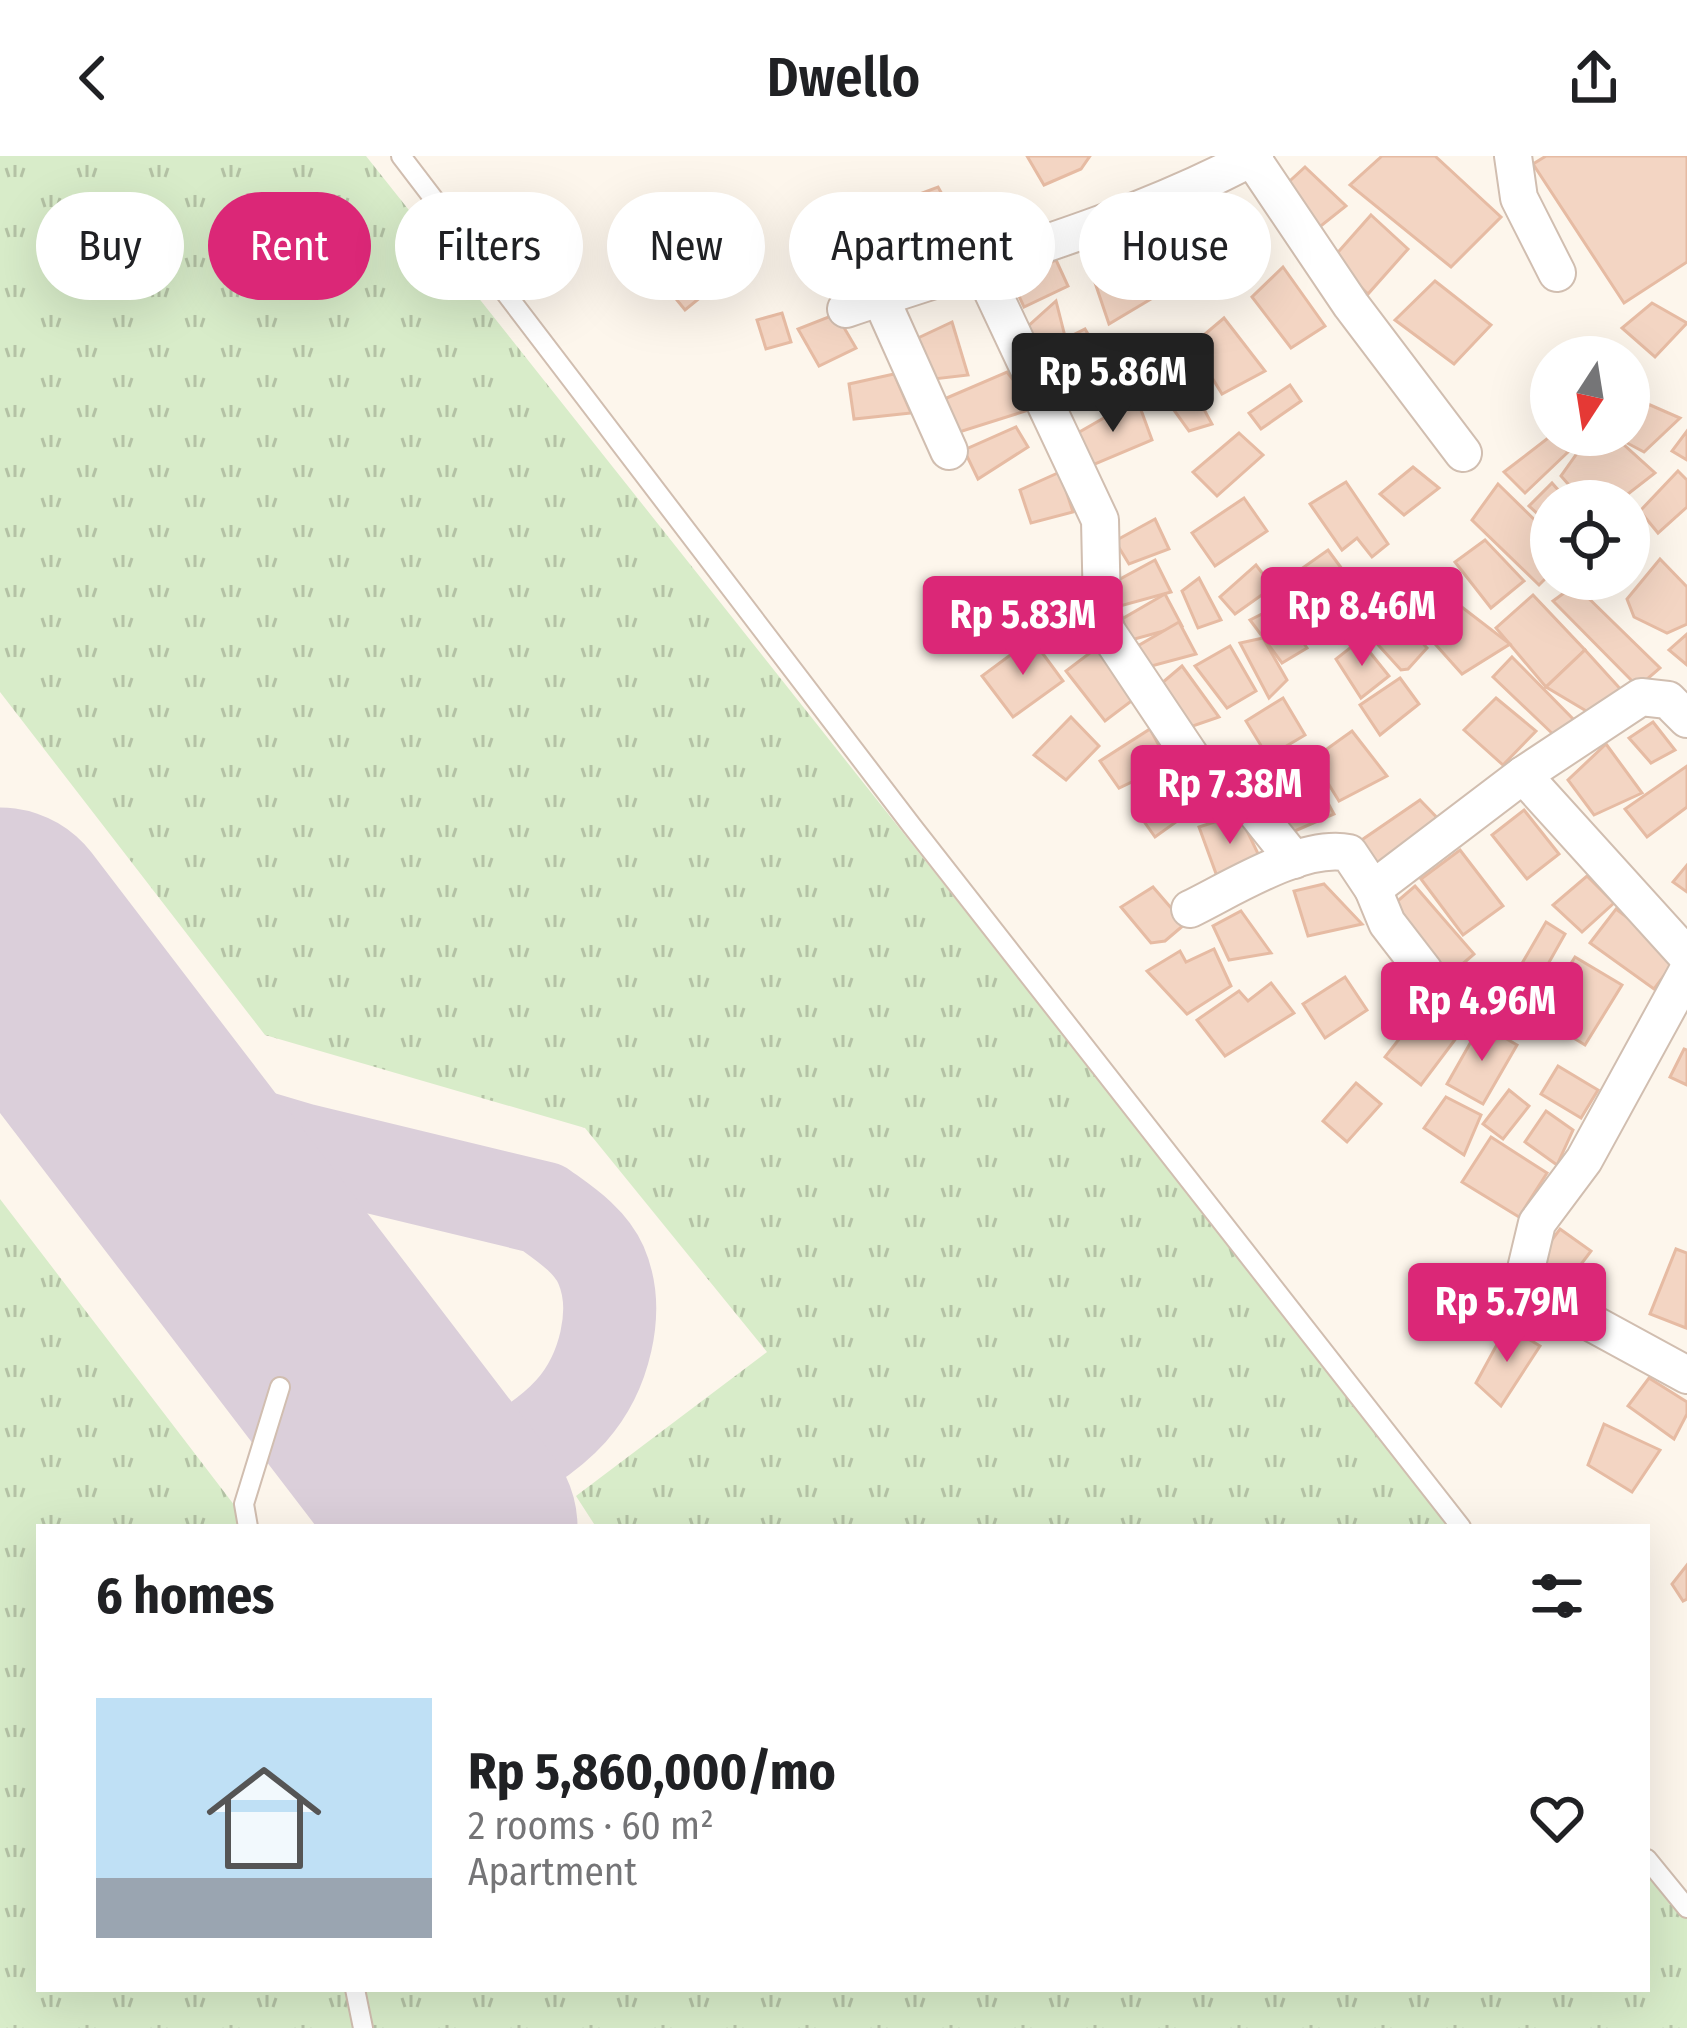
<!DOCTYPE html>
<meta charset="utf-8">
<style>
body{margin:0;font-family:"Fira Sans Condensed",sans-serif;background:#f6f6f6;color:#202124;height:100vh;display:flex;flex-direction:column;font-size:45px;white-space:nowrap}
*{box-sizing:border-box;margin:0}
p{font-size:39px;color:#757577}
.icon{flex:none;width:66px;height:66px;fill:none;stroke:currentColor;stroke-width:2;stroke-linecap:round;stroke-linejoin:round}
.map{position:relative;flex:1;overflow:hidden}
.panel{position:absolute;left:36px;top:1368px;width:1614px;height:468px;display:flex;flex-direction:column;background:#fff;border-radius:0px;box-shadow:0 12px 48px #0002}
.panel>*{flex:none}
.guide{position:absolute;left:36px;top:36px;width:1617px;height:108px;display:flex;gap:24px}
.needle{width:78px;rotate:192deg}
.controls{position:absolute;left:1530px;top:180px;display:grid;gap:24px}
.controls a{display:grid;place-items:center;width:120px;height:120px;border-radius:50%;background:#fff;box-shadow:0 12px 48px #0002;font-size:60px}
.price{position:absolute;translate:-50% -102px;padding:0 27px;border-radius:12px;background:#db2777;color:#fff;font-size:39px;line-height:78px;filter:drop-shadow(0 3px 6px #0008)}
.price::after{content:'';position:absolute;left:50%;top:72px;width:36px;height:27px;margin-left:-18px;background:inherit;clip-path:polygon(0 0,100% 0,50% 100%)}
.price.selected{background:#222;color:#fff}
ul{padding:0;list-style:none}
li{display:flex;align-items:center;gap:36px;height:300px;padding:0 60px}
li span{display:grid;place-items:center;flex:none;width:336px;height:240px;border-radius:0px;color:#555}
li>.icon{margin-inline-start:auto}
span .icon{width:144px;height:144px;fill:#fffc;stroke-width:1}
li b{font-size:51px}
h2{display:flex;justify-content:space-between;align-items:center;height:144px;padding:0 60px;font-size:51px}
.chip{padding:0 42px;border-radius:54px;background:#fff;box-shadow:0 12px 48px #0002;font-size:42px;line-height:108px}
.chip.selected{background:#db2777;color:#fff}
header{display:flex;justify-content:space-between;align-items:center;height:156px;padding:0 60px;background:#fff;font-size:54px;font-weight:600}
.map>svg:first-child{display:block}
.grass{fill:url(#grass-tufts)}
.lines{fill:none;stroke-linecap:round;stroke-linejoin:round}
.taxiway{stroke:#dbcfda;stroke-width:93}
.runway{stroke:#dbcfda;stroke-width:231}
.building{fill:#f3d5c3;stroke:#e6bba3;stroke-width:3}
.lane-casing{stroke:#d1beb0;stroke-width:22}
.street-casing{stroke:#d1beb0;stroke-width:40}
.lane{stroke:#fff;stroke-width:18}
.street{stroke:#fff;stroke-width:36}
</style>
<header><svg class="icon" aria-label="back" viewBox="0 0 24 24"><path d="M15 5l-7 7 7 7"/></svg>Dwello<svg class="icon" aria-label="share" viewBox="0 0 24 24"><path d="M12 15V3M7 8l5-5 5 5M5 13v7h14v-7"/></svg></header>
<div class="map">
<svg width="1687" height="1872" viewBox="0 0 1687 1872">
<defs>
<pattern id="grass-tufts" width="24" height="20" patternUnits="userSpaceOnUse" patternTransform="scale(3)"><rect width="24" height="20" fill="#d8ecc9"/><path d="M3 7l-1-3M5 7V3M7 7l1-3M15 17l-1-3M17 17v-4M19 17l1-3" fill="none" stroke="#b4c2a5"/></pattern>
</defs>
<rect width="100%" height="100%" fill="#fdf6ec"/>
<!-- grass -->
<g class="grass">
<polygon points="0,0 366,0 1454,1371 596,1371 576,1340 767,1196 585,972 265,879 0,536"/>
<polygon points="0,1043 251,1371 39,1371 39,1833 1647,1833 1647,1715 1687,1763 1687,1872 0,1872"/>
</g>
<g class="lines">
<!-- taxiway -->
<path class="taxiway" d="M87 880 138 923 188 954 239 975 303 994 543 1052C565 1068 590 1084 601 1109 621 1155 604 1218 571 1255 528 1303 419 1357 356 1324 325 1308 308 1278 291 1249 260 1198 245 1143 243 1084"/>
<!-- runway -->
<polyline class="runway" points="0,767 462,1371"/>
</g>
<!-- building -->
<g class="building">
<polygon points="1027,0 1090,0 1081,13 1044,29"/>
<polygon points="1382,0 1435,0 1501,61 1451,111 1350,29"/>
<polygon points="1546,0 1687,0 1687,106 1624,147 1533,8"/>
<polygon points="1305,11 1346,50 1317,73 1280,34"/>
<polygon points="938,31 968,84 922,97 898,46"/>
<polygon points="884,46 911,104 874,111 856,60"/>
<polygon points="1152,56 1172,82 1151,98 1131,71"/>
<polygon points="1371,59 1408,93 1368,138 1332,103"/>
<polygon points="670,70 717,128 685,154 638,96"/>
<polygon points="1128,91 1156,140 1109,168 1090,112"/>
<polygon points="1192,100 1211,125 1191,140 1172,115"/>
<polygon points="1056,104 1068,130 1024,151 1012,125"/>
<polygon points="1283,111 1325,170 1291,192 1252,141"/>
<polygon points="1435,125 1491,169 1454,208 1395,164"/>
<polygon points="1056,145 1071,204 1052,207 1025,173"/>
<polygon points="1652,147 1687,167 1655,201 1622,172"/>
<polygon points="782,157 791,186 766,193 757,164"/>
<polygon points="836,158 856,192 819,210 798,173"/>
<polygon points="1224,162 1265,215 1222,238 1192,189"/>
<polygon points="952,166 968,219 934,223 916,183"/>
<polygon points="1085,173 1113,220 1080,238 1057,187"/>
<polygon points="1177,204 1212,268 1189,275 1150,221"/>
<polygon points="1007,216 1035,252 956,277 935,247"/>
<polygon points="894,218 911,257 854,263 849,228"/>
<polygon points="1290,229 1301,245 1261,273 1249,257"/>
<polygon points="1137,243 1152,284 1088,311 1069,282"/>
<polygon points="1641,245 1680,262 1644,296 1614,280 1629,279 1629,260"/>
<polygon points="1016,271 1028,291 978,323 964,294"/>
<polygon points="1687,275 1687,304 1672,295"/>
<polygon points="1239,277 1263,299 1217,340 1193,316"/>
<polygon points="1552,279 1568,296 1525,337 1504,316"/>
<polygon points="1590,279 1613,279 1655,317 1619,345 1583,345 1561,320"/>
<polygon points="1413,311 1439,332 1404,359 1380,338"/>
<polygon points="1678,315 1687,324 1687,351 1658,377 1640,355"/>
<polygon points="1060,316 1073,356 1031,367 1020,334"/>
<polygon points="1346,326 1388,388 1372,401 1357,382 1342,394 1310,348"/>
<polygon points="1552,327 1568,345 1551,345 1551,370 1529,350"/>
<polygon points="1498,328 1551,380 1551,417 1539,429 1472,364"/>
<polygon points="1244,342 1267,375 1215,410 1192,377"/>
<polygon points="1155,363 1169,393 1129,408 1115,385"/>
<polygon points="1485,384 1524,425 1491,452 1455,406"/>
<polygon points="1328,394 1370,451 1337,475 1294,418"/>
<polygon points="1660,403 1687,431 1687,468 1667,477 1634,461 1627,443"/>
<polygon points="1155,404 1171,436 1120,450 1111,428"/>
<polygon points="1256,409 1273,431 1235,458 1220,441"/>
<polygon points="1199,422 1221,464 1198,472 1182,435"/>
<polygon points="1575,429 1660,512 1638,531 1553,445"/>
<polygon points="1165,438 1182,470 1131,484 1122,463"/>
<polygon points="1533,439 1585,494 1546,531 1496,472"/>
<polygon points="1450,442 1510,488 1462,518 1418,469"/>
<polygon points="1278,450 1307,492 1282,507 1250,464"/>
<polygon points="1395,457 1427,492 1408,513 1401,514 1371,481"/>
<polygon points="1179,466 1196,498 1144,512 1136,491"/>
<polygon points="1687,478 1687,509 1669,494"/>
<polygon points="1263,482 1287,524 1269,542 1240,487"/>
<polygon points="1032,483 1063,525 1013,561 982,520"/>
<polygon points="1360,484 1389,520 1361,542 1336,503"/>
<polygon points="1099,490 1138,540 1105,565 1066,515"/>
<polygon points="1230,490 1256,535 1227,552 1195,510"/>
<polygon points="1585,494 1624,537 1593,559 1546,531"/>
<polygon points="1512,501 1579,569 1557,582 1493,521"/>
<polygon points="1182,510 1219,561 1187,572 1156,532"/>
<polygon points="1400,522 1419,548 1380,579 1360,549"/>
<polygon points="1283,542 1305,579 1268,601 1246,565"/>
<polygon points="1496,542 1536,575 1503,609 1464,574"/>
<polygon points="1071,561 1099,590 1066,624 1034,599"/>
<polygon points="1653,566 1675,594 1651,607 1629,582"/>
<polygon points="1150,573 1169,608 1119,632 1100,605"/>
<polygon points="1352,575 1387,620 1339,645 1313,603"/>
<polygon points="1606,588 1642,637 1594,659 1568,624"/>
<polygon points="1687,610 1687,651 1647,681 1625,653"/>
<polygon points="1311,616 1334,658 1281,681 1263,647"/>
<polygon points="1172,620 1183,661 1155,681 1133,650"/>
<polygon points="1420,644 1448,673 1378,718 1350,692"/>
<polygon points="1524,654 1559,698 1527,723 1492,679"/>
<polygon points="1239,658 1263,708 1218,723 1199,671"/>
<polygon points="1460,694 1503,750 1463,779 1421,723"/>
<polygon points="1687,709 1687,736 1673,726"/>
<polygon points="1587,720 1614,747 1582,776 1553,749"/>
<polygon points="1324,728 1362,768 1308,780 1294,735"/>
<polygon points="1415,730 1474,798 1444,824 1386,755"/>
<polygon points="1153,731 1185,768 1165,785 1151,787 1121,751"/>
<polygon points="1616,753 1679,800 1654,833 1590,787"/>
<polygon points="1241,755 1271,797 1229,804 1213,770"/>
<polygon points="1546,766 1565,778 1530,840 1510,828"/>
<polygon points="1214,793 1231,830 1187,858 1147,815 1180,795 1186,806"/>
<polygon points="1575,801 1622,829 1585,889 1538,860"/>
<polygon points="1345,821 1367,854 1325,882 1303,848"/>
<polygon points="1271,827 1294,857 1225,900 1197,864 1239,835 1248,845"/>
<polygon points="1422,854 1457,881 1421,929 1385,901"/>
<polygon points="1481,868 1517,889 1483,948 1447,928"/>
<polygon points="1684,893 1687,894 1687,929 1670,921"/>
<polygon points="1558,910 1598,934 1581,962 1541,938"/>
<polygon points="1356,927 1381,948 1347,986 1323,965"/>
<polygon points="1509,934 1529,950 1503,983 1483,968"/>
<polygon points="1446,941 1481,959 1464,999 1424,972"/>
<polygon points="1546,955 1573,974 1557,1009 1525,986"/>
<polygon points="1491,981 1547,1017 1519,1061 1462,1026"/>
<polygon points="1560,1073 1591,1095 1567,1127 1536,1105"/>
<polygon points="1676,1093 1687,1097 1686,1172 1650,1158"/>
<polygon points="1507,1170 1540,1190 1501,1250 1476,1227"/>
<polygon points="1649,1222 1687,1246 1687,1258 1674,1283 1628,1250"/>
<polygon points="1604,1268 1660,1294 1632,1336 1588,1309"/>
<polygon points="1687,1409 1687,1443 1683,1445 1672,1428"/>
</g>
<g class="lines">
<!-- lane casing -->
<g class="lane-casing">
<g id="lane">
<polyline points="401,0 912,670 1461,1371"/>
<polyline points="248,1371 244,1348 280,1231"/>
<polyline points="1647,1703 1687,1752"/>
<polyline points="355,1833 363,1872"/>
</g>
</g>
<!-- street casing -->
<g class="street-casing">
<g id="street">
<polyline points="1513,0 1519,42 1557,117"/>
<polyline points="1252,2 1351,149 1463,297"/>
<polyline points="981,111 1100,364 1102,455 1106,474 1199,613 1247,645 1294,704"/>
<polyline points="880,141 949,295"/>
<path d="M846 153C981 107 1129 68 1255 0"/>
<polyline points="1523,619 1687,800"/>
<polyline points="1373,733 1387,767 1424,815"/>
<path d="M1190 753C1231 733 1303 687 1349 697L1373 733 1523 619 1641 541 1668 544 1687 563"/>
<polyline points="1687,816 1584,1004 1537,1067 1526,1113 1532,1128 1544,1141 1687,1219"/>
</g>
</g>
<!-- lane -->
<use href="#lane" class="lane"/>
<!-- street -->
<use href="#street" class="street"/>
</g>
</svg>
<div class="controls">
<a><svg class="needle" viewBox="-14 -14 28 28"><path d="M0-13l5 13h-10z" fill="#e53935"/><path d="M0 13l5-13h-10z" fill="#757577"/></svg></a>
<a><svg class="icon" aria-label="locate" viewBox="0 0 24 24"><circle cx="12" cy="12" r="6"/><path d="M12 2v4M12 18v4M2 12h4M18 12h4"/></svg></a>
</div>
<b class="price selected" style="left:1113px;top:279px">Rp 5.86M</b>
<b class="price" style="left:1362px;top:513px">Rp 8.46M</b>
<b class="price" style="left:1023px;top:522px">Rp 5.83M</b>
<b class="price" style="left:1230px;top:691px">Rp 7.38M</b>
<b class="price" style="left:1482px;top:908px">Rp 4.96M</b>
<b class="price" style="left:1507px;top:1209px">Rp 5.79M</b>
<div class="guide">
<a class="chip">Buy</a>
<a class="chip selected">Rent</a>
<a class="chip">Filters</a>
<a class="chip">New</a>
<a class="chip">Apartment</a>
<a class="chip">House</a>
</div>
<section class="panel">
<h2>6 homes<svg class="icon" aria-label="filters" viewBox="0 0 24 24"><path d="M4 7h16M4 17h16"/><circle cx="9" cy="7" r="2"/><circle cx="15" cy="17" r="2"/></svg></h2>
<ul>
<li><span style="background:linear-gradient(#bfe0f5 75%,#9aa5b1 0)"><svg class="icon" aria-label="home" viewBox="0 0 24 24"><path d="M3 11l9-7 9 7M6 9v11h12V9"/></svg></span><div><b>Rp 5,860,000/mo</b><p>2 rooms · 60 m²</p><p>Apartment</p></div><svg class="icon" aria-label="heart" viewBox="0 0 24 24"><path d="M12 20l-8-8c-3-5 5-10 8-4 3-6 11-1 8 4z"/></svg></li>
</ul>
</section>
</div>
